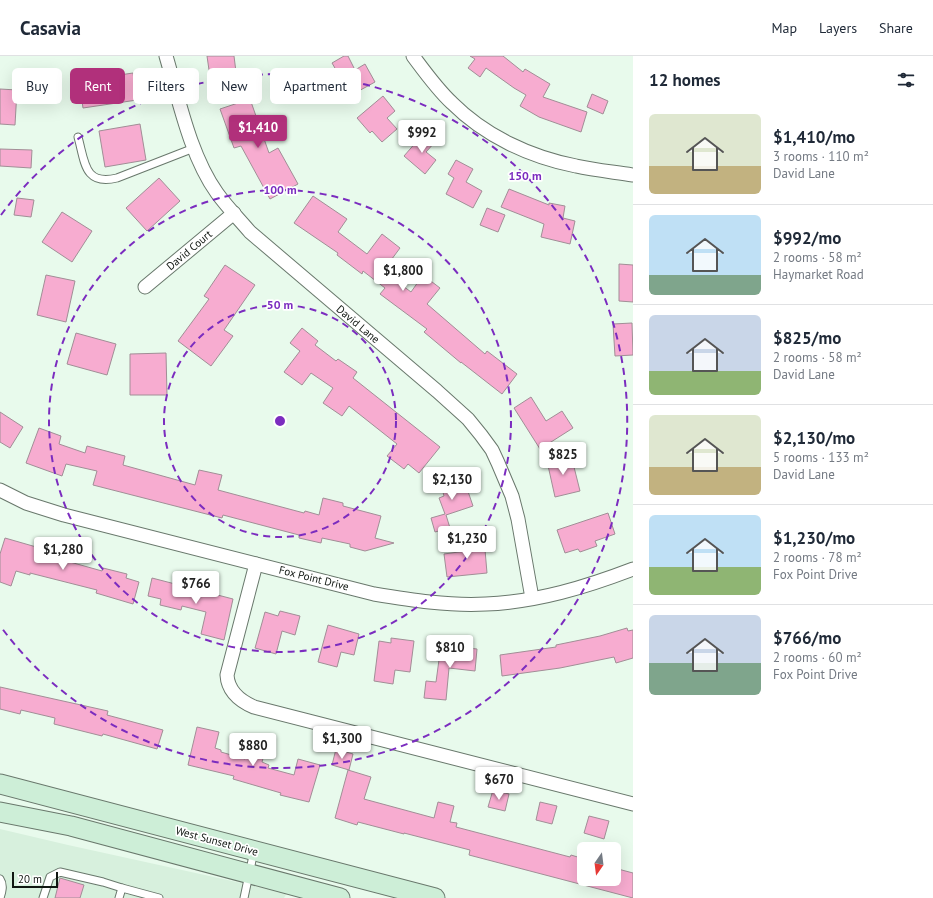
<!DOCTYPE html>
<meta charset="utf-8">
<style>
body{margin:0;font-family:"PT Sans",sans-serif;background:#f6f6f7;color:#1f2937;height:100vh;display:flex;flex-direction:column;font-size:15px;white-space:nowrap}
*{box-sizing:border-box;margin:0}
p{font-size:13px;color:#747a83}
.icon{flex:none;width:22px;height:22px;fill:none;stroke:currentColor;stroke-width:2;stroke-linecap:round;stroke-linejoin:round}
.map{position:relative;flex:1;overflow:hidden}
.side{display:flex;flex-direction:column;background:#fff;width:300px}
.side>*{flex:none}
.top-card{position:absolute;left:12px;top:12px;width:380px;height:36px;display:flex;gap:8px}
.needle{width:26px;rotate:194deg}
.buttons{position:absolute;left:577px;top:786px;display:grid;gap:8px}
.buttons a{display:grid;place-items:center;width:44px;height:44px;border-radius:6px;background:#fff;box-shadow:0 4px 16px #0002;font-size:20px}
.scale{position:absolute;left:12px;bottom:10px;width:46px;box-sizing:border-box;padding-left:4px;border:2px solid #101611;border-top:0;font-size:11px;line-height:14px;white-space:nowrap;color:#101611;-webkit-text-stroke:3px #fff;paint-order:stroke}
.price{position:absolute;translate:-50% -34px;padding:0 9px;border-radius:4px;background:#fff;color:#222;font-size:13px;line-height:26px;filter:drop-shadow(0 1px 2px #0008)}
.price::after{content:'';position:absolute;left:50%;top:24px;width:12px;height:9px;margin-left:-6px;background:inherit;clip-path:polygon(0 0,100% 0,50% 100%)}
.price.on{background:#b1307b;color:#fff}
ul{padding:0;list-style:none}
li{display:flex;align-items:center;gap:12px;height:100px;padding:0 16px}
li+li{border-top:1px solid #e0e1e3}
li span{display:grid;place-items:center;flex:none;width:112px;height:80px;border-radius:6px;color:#555}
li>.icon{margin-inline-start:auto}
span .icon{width:48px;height:48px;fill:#fffc;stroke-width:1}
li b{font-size:17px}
h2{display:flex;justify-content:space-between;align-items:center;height:48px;padding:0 16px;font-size:17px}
.tag{padding:0 14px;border-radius:6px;background:#fff;box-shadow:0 4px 16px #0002;font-size:14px;line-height:36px}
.tag.on{background:#b1307b;color:#fff}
header{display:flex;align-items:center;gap:24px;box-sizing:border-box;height:56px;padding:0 20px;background:#fff;border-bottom:1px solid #e0e1e3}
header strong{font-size:19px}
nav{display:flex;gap:22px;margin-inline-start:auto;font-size:14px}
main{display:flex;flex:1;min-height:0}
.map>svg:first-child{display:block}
.built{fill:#d7f0dd}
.building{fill:#f7acd0;stroke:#a18e96}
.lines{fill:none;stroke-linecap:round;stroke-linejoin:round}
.lane-casing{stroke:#69786c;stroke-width:9}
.street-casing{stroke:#69786c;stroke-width:15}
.secondary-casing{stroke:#69786c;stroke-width:21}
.lane{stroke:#fff;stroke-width:7}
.street{stroke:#fff;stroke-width:13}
.secondary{stroke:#cdeed7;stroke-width:19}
.ring{fill:none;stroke:#7b2cbf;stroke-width:2;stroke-dasharray:7 5}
.labels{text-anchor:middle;stroke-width:3.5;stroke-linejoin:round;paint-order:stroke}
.street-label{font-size:11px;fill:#101611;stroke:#fff}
.centre{fill:#7b2cbf;stroke:#fff;stroke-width:2}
.ring-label{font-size:12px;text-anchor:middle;font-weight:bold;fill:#7b2cbf;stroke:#fff;stroke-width:3.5;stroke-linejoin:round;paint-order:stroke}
</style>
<header>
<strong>Casavia</strong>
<nav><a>Map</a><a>Layers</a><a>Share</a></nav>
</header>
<main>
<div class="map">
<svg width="633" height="842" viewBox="0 0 633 842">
<rect width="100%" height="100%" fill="#e8faec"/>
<!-- built -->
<polygon class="built" points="0,773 68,789 287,837 284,842 0,842"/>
<!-- building -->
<g class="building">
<polygon points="207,0 234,0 237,24 211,28"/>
<polygon points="344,0 348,0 355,14 365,8 375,26 346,42 334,22 339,19 332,7"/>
<polygon points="470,0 503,0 523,16 525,13 550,28 543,41 587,56 581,76 539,61 520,50 526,39 514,32 486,12 480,21 468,12 475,3"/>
<polygon points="133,17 137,44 83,52 79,25"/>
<polygon points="0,33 17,34 15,69 0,68"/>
<polygon points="592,38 608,45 603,58 587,51"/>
<polygon points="383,40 395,55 387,62 397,73 382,86 372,75 370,77 357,62"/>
<polygon points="250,43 269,97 278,92 298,128 270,143 241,90 234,92 220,53"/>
<polygon points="140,68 146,104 105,111 99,75"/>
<polygon points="424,77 435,86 426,96 436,104 425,118 404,100"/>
<polygon points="0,93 32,94 31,112 0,110"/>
<polygon points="456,104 473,113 466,126 482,135 473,152 446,138 454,122 448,118"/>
<polygon points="159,122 180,145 147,175 126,152"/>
<polygon points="509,133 549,149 549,147 565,150 563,162 575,165 570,188 541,181 544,168 501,151"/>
<polygon points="313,140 347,163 338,176 367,198 382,178 400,192 383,215 411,236 423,219 440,232 427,248 485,298 487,295 517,318 502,338 461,306 461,307 424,276 427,273 380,238 385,232 363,215 362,218 337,199 338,197 294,167"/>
<polygon points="17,142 34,144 31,161 14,159"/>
<polygon points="487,152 505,159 498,176 480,169"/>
<polygon points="62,156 92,175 72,206 42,186"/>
<polygon points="619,208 633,209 633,246 619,245"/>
<polygon points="225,209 255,229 224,274 233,280 211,310 178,285 209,243 204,240"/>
<polygon points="46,219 75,225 66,266 37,259"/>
<polygon points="632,267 633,299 615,300 613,268"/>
<polygon points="302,272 318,285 315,289 336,305 338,303 357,316 353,322 440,391 419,417 408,408 404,413 387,400 397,388 349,350 342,360 323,347 333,332 311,317 302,329 284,316 300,295 290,287"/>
<polygon points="76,277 116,288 107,319 67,308"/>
<polygon points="166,297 167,339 130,339 130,298"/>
<polygon points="531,341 546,365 562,355 573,372 540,393 514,352"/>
<polygon points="0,356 23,371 10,392 0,386"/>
<polygon points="39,372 61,380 59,388 85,397 87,390 125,400 123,409 195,429 199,414 222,419 218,434 304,457 305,455 319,459 323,442 343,447 343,450 381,460 375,482 394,487 365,495 350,491 350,488 322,482 321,487 299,482 299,479 223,459 222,462 93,429 97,415 66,408 62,420 26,407"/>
<polygon points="571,399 580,435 555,441 547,405"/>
<polygon points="462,418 473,450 446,459 450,472 435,476 431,462 445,458 439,442 444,440 440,426"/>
<polygon points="608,457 615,478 595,485 597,490 580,496 578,493 565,497 557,474"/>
<polygon points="5,482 71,501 70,506 102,515 103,512 127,518 126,522 139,526 133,548 96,537 97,534 30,517 30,519 16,515 11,530 0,526 0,498"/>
<polygon points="484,482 487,517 447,521 444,498 466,495 465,484"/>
<polygon points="152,522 233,543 224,584 201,578 206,556 182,550 181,554 160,549 161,543 148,540"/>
<polygon points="280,555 300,560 295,579 282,575 276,598 255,592 265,556 278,560"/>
<polygon points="328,569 359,578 354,599 341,596 337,611 318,606"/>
<polygon points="627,572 628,575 633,574 633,602 616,607 614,601 560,612 502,620 500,599 556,591 556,589 600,580"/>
<polygon points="391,582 414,585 410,616 395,614 393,628 374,625 379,585 391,587"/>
<polygon points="441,589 477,593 475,615 449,612 446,644 424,642 426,625 436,626"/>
<polygon points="0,631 108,655 107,659 163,674 157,693 103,678 102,680 54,668 55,662 21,654 20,658 0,653"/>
<polygon points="197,671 219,676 215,692 221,694 221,696 245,703 250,687 266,692 262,706 269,709 268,712 294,719 298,703 320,709 309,746 280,739 281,737 233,723 234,720 188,709"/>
<polygon points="336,693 353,698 349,714 332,709"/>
<polygon points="348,714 371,721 364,743 434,762 438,746 454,750 450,766 457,767 456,771 570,801 571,799 584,803 584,823 616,823 618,813 633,817 633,842 469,799 470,794 404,777 404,778 358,766 357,769 335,762"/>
<polygon points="493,734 509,738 505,755 488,751"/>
<polygon points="540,746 557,750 552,768 536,764"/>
<polygon points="589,760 609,765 604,783 584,777"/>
<polygon points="60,822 84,829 80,842 55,842"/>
</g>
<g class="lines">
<!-- lane casing -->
<g class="lane-casing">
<g id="lane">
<path d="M78 81C85 106 84 130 117 122L194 92"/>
<path d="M0 823C4 829 2 836 0 842"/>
<polyline points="43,842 50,821 60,816 103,826 122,832"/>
<polyline points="119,842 122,832 159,842"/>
<polyline points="244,842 254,795"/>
</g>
</g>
<!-- street casing -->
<g class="street-casing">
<g id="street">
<path d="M166 0C179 44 190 99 217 137 227 151 239 163 250 176L437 335 468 363 481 379 492 394 498 407 512 440 518 463 532 542"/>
<path d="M413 0C425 16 437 33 452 47 485 80 530 101 576 110 594 114 614 116 633 119"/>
<polyline points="145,231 234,157"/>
<path d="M0 434 26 447 64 459 374 538C411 544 448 550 486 548 537 546 586 531 633 513"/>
<path d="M256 508 227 619C228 636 240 645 254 651L633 748"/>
</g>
</g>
<!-- secondary casing -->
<g class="secondary-casing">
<g id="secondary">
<polyline points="0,728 435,842"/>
<polyline points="0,756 71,770 340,842"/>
</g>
</g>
<!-- lane -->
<use href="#lane" class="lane"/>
<!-- street -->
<use href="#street" class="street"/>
<!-- secondary -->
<use href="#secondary" class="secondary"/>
</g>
<!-- distance rings -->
<g class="ring">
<circle cx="280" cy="365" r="116"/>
<circle cx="280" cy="365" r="231"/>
<path d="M1 159A347 347 0 1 1 1 571"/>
</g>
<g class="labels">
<!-- street labels -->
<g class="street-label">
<text transform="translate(189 194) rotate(-40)" y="4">David Court</text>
<text transform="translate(358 268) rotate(40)" y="4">David Lane</text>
<text transform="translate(314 522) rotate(14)" y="4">Fox Point Drive</text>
<text transform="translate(217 785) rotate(15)" y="4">West Sunset Drive</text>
</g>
</g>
<circle cx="280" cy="365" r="6" class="centre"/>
<g class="ring-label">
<text x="525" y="124">150 m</text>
<text x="280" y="138">100 m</text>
<text x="280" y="253">50 m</text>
</g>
</svg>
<div class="buttons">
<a><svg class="needle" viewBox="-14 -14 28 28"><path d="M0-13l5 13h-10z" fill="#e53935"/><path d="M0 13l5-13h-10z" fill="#747a83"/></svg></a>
</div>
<div class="scale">20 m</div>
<b class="price on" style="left:258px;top:93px">$1,410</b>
<b class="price" style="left:422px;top:98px">$992</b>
<b class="price" style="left:403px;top:236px">$1,800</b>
<b class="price" style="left:563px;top:420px">$825</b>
<b class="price" style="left:452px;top:445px">$2,130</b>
<b class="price" style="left:467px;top:504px">$1,230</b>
<b class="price" style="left:63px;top:515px">$1,280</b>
<b class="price" style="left:196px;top:549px">$766</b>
<b class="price" style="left:450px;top:613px">$810</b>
<b class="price" style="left:342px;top:704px">$1,300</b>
<b class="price" style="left:253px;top:711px">$880</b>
<b class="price" style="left:499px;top:745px">$670</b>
<div class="top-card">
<a class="tag">Buy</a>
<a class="tag on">Rent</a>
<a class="tag">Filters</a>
<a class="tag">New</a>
<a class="tag">Apartment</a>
</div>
</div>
<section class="side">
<h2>12 homes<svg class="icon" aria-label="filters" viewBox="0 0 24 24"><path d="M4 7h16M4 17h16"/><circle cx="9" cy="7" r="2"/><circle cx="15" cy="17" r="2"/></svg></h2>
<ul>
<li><span style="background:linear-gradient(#dfe7d0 65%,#c2b280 0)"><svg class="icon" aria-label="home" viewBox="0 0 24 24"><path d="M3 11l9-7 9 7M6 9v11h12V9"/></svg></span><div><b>$1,410/mo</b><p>3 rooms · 110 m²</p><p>David Lane</p></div></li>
<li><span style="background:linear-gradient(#bfe0f5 75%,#7fa58c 0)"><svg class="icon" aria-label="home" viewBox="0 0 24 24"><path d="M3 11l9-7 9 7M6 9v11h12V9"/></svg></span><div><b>$992/mo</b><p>2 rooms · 58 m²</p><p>Haymarket Road</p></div></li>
<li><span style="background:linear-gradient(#c9d6e8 70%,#8fb573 0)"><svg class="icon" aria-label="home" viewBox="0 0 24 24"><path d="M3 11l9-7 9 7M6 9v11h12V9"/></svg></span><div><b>$825/mo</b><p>2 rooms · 58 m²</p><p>David Lane</p></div></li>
<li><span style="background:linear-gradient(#dfe7d0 65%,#c2b280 0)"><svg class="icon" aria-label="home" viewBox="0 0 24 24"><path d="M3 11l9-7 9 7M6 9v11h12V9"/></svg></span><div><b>$2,130/mo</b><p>5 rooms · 133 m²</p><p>David Lane</p></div></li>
<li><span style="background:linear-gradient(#bfe0f5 65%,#8fb573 0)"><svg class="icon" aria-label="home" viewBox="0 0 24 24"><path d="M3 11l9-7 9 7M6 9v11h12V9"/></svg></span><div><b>$1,230/mo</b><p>2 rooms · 78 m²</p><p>Fox Point Drive</p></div></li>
<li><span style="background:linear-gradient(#c9d6e8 60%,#7fa58c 0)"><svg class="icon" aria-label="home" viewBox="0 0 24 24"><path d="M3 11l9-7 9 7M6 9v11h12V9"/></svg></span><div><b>$766/mo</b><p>2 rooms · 60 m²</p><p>Fox Point Drive</p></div></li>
</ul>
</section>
</main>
